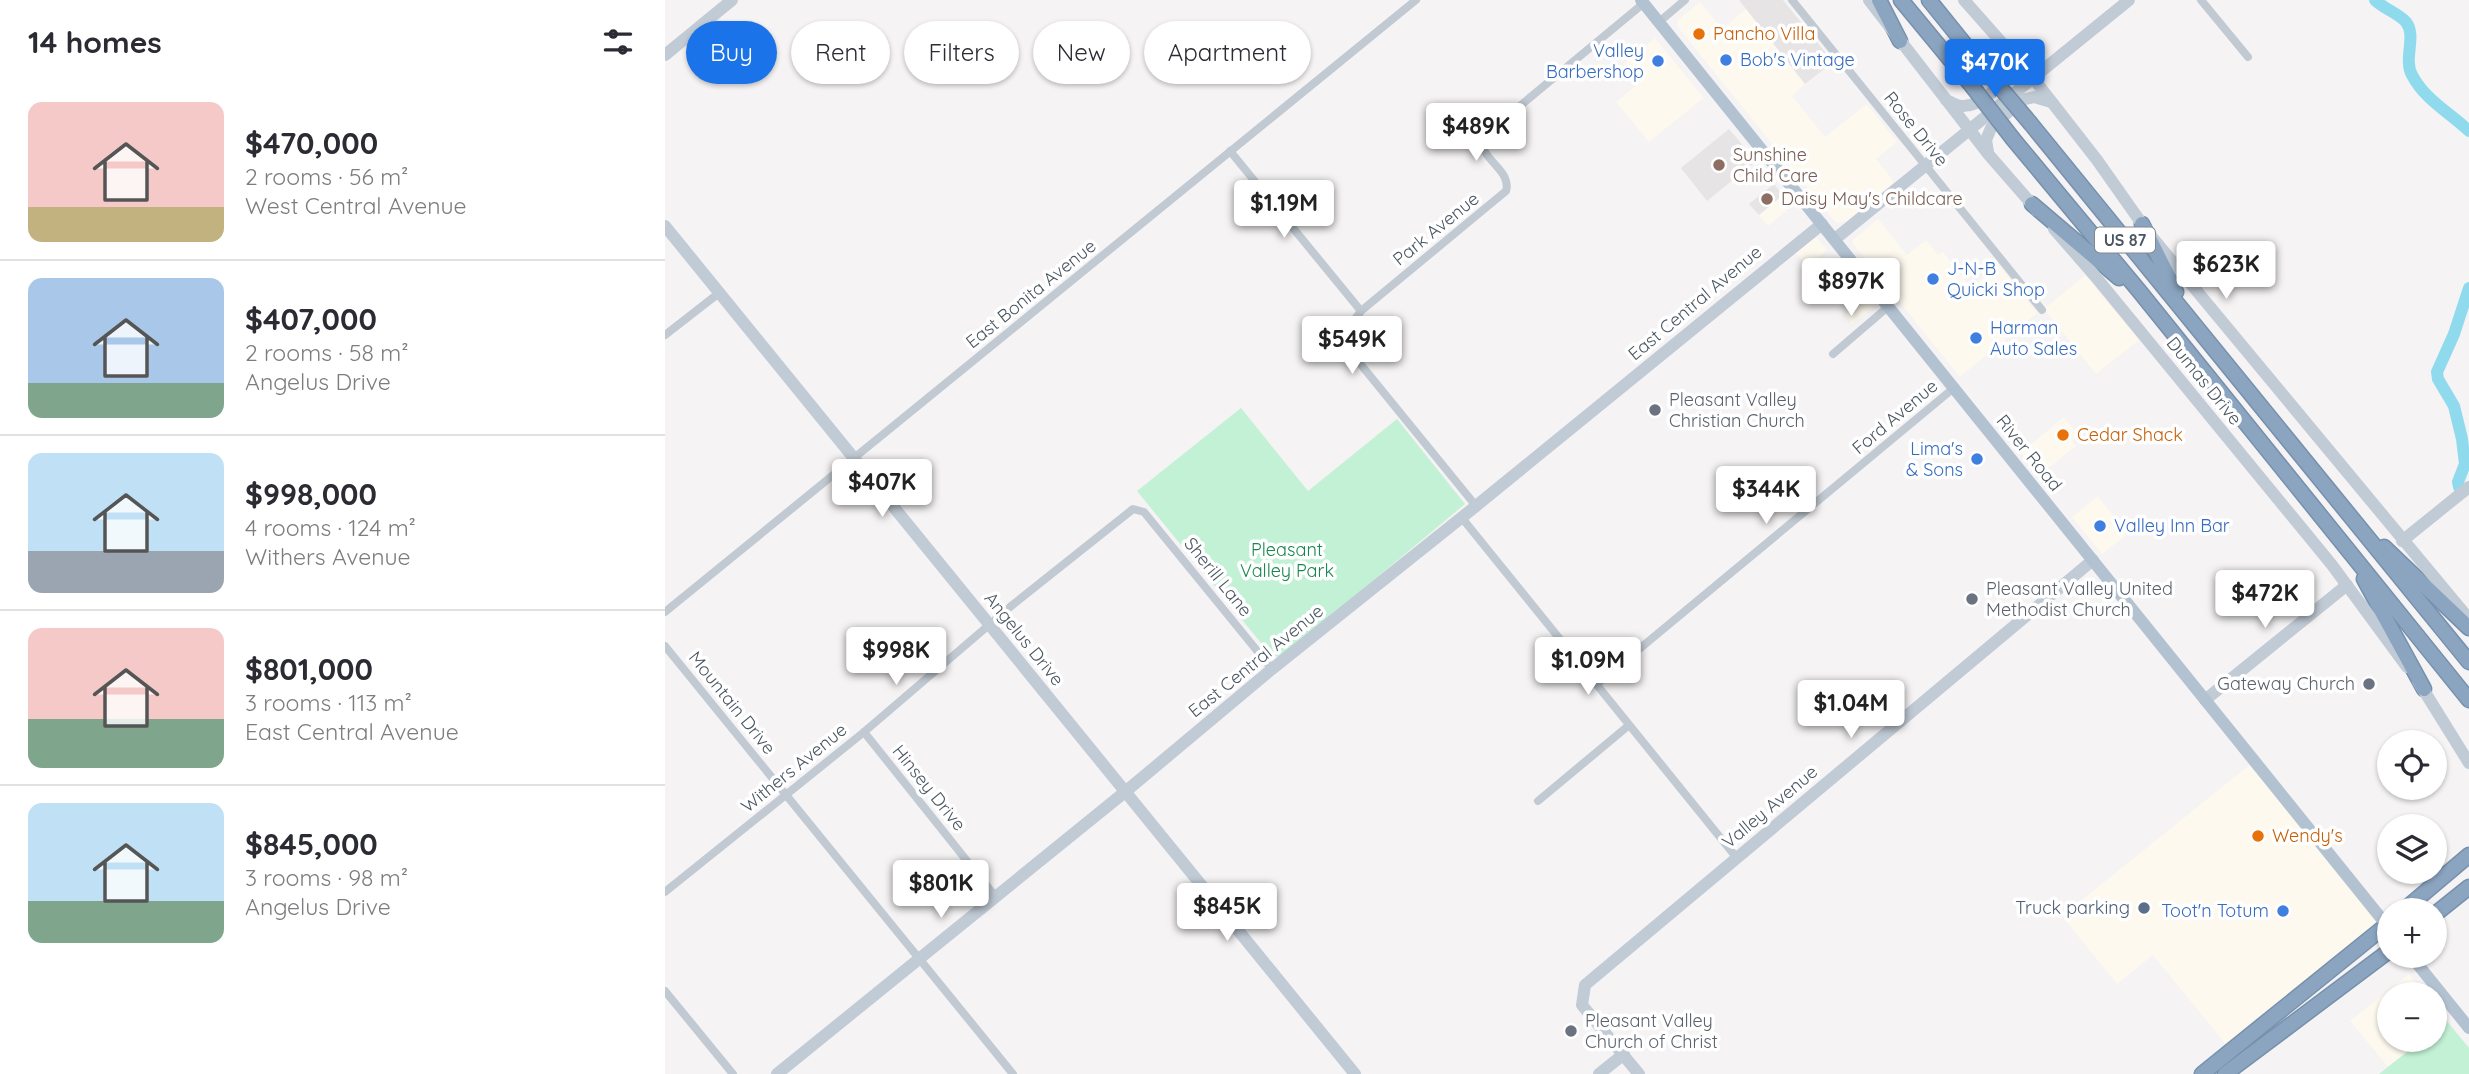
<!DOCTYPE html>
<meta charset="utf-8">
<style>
body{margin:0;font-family:Quicksand,sans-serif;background:#f7f7f7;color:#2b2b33;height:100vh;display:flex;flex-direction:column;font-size:26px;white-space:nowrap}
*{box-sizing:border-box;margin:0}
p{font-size:23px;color:#7c7c81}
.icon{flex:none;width:38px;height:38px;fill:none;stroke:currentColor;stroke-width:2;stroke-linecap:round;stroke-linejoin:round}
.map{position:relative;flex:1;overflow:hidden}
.sheet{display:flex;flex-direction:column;background:#fff;width:665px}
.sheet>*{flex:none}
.guide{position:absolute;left:21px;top:21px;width:665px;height:63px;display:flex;gap:14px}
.fabs{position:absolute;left:1712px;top:730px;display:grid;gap:14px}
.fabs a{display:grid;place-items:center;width:70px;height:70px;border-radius:50%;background:#fff;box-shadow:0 2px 5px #0004;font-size:35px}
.price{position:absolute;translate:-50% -60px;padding:0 16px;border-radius:7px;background:#fff;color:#222;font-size:23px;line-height:46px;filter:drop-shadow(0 2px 4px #0008)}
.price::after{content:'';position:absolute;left:50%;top:42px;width:21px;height:16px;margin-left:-10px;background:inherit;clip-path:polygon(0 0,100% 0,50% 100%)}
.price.selected{background:#1a73e8;color:#fff}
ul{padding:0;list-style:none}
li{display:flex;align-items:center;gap:21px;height:175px;padding:0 28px}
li+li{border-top:2px solid #e1e1e2}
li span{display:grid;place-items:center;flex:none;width:196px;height:140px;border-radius:14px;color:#555}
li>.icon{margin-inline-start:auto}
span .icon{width:84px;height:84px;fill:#fffc;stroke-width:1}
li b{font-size:30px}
h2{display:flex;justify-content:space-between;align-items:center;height:84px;padding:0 28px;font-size:30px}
.tag{padding:0 24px;border-radius:32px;background:#fff;box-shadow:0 2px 5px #0004;font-size:24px;line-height:63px}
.tag.selected{background:#1a73e8;color:#fff}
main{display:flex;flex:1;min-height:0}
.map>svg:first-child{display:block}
.commercial{fill:#fdf9ef}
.education{fill:#e6e4e5}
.park{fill:#c3f1d5}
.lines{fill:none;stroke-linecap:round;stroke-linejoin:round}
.river{stroke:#90daee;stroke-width:12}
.highway-casing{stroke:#7690ad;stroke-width:17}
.street{stroke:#c1cad2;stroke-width:8}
.secondary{stroke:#c1cbd6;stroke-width:12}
.primary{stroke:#b3c2d1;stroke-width:12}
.highway{stroke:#8ba5c1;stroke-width:14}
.highway-bridge-casing{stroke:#7690ad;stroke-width:17;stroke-linecap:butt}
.highway-bridge{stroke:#8ba5c1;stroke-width:14}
.food-dot{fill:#e8710a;stroke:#fff;stroke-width:2.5}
.shop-dot{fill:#3f7fe0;stroke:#fff;stroke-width:2.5}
.education-dot{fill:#8d6e63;stroke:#fff;stroke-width:2.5}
.worship-dot{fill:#6b7280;stroke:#fff;stroke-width:2.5}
.service-dot{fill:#5c6f8a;stroke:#fff;stroke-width:2.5}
.labels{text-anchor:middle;stroke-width:7;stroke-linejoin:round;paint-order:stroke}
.shield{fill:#fff;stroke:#808990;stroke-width:2}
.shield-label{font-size:16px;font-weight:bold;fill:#4a5661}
.food-label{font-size:18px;fill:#c56008;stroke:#fff;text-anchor:start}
.shop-label{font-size:18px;fill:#366cbe;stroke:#fff;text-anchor:start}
.street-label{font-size:18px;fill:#4a5661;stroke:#fff}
.education-label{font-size:18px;fill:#785e54;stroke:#fff;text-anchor:start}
.worship-label{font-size:18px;fill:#5b616d;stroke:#fff;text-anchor:start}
.park-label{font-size:18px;fill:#17864f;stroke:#fff}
.service-label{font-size:18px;fill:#4e5e75;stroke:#fff;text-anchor:end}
</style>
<main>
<section class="sheet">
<h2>14 homes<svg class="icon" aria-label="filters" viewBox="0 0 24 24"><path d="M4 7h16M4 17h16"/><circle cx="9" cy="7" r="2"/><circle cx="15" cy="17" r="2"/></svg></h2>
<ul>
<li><span style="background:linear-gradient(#f6c9c9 75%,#c2b280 0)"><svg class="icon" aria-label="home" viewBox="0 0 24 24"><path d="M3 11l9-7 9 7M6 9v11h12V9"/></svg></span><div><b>$470,000</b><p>2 rooms · 56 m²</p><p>West Central Avenue</p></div></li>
<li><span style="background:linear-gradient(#a9c7e8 75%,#7fa58c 0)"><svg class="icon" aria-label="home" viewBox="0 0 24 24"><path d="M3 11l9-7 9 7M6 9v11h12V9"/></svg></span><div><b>$407,000</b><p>2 rooms · 58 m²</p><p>Angelus Drive</p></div></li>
<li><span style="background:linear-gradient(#bfe0f5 70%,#9aa5b1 0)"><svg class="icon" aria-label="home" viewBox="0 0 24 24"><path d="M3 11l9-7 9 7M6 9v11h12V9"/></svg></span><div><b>$998,000</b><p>4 rooms · 124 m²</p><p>Withers Avenue</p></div></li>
<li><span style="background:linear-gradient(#f6c9c9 65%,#7fa58c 0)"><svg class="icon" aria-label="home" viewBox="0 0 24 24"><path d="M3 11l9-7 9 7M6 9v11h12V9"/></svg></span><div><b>$801,000</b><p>3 rooms · 113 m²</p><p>East Central Avenue</p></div></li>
<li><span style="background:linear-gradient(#bfe0f5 70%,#7fa58c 0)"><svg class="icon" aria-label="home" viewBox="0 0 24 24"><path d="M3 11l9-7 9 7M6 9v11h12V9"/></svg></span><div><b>$845,000</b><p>3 rooms · 98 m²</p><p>Angelus Drive</p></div></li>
</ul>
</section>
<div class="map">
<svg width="1804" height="1074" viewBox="0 0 1804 1074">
<rect width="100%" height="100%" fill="#f5f3f3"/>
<!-- commercial -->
<g class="commercial">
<polygon points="1035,2 1057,29 1081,9 1140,84 1127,96 1160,137 1202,104 1232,142 1211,159 1229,182 1182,221 1171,223 1012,26 1013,20"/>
<polygon points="990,38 1039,98 984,142 951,102 975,82 959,63"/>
<polygon points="1118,195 1127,206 1103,226 1094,215"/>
<polygon points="1213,219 1242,255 1261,240 1273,255 1278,252 1306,288 1334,265 1372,313 1295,377 1188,244 1188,240"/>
<polygon points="1151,237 1162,250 1142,266 1130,252"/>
<polygon points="1183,275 1195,289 1173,306 1162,292"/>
<polygon points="1420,275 1474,340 1431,374 1379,309"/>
<polygon points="1201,298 1209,307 1187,324 1180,315"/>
<polygon points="1399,417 1414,436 1407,441 1411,446 1374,476 1356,453"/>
<polygon points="1433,496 1463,534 1437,554 1407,517"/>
<polygon points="1587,763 1715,926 1564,1048 1488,955 1452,984 1397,916"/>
<polygon points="1744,974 1760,994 1724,994 1724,1040 1757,1040 1723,1067 1685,1021"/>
</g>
<!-- education -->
<g class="education">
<polygon points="1074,0 1118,0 1168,62 1140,84"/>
<polygon points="1064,129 1091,161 1042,201 1016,168"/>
<polygon points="1109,184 1118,195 1094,215 1084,204"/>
</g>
<!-- park -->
<g class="park">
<polygon points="576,408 643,491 732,419 800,504 619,655 613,657 605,654 472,491"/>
<polygon points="1781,1020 1804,1048 1804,1074 1714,1074 1757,1040 1769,1040 1769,1029"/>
</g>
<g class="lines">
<!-- river -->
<g class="river">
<path d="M1710 0C1719 9 1733 13 1741 22 1752 36 1738 59 1747 75 1760 100 1784 112 1804 131"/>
<polyline points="1794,487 1793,482 1800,464 1797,439 1789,406 1773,379 1772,372 1789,334 1804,288"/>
</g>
<!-- highway casing -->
<g class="highway-casing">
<g id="highway">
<polyline points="1214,0 1235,41"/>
<polyline points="1236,0 1307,86"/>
<polyline points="1264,0 1323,73"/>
<polyline points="1366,124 1804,662"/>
<polyline points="1348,139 1475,292 1804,700"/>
<polyline points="1367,204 1454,278"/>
<polyline points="1477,224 1511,292"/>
<polyline points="1719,547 1804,628"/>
<polyline points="1699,579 1759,689"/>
<polyline points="1739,910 1804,855"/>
<polyline points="1769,915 1804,887"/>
<polyline points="1537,1074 1724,923"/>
<polyline points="1560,1074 1724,951"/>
</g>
</g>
<!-- street -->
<g class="street">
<polyline points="1127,0 1377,310"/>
<polyline points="1536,0 1583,57"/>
<polyline points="994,22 1020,0"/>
<polyline points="565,151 696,311"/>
<polyline points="0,335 54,293"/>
<polyline points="1168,354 1224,306"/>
<path d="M811 506 684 350 679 334 696 311 841 191C848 168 806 156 821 134L979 3"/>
<polyline points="797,518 1071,857"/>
<polyline points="0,612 751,0"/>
<polyline points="0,646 348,1074"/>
<polyline points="932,684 1290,387"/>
<polyline points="199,732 330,896"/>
<polyline points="873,801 963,726"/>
<polyline points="0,892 199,732 345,607 468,509 479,512 607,669"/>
<polyline points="0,991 68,1074"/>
</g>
<!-- secondary -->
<g class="secondary">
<polyline points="1204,0 1324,155 1372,210"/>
<polyline points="1299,0 1368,78 1432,160 1482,231 1804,619"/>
<polyline points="0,55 67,0"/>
<path d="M1281 100C1286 102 1292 106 1297 106 1316 107 1337 84 1346 70L1344 50"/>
<polyline points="1323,152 1321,140 1326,128 1356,100 1369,97 1386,102"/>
<polyline points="0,226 690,1074"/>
<polyline points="1389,229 1430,276 1667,565 1742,667"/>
<polyline points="1170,239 1464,0"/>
<polyline points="1737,541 1804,487"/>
<polyline points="1753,681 1804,763"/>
<polyline points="1540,700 1682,585"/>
<polyline points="112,1074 460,792 607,669 811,506 1157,224"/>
<polyline points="934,1074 959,1054"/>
<polyline points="974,1074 917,1005 920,985 1428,560"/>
</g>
<!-- primary -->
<g class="primary">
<polyline points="976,0 1724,928"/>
<polyline points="1746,956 1804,1028"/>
</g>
<!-- highway -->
<use href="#highway" class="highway"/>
<!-- highway-bridge casing -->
<g class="highway-bridge-casing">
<g id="highway-bridge">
<polyline points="1323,73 1366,124"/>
<polyline points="1307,86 1348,139"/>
</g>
</g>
<!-- highway-bridge -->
<use href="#highway-bridge" class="highway-bridge"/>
</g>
<!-- markers -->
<g class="food-dot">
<circle cx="1034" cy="34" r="7"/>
<circle cx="1398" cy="435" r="7"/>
<circle cx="1593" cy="836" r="7"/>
</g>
<g class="shop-dot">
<circle cx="1061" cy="60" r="7"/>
<circle cx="993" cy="61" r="7"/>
<circle cx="1268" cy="279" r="7"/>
<circle cx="1311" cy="338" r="7"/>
<circle cx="1312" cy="459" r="7"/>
<circle cx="1435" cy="526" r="7"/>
<circle cx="1618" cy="911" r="7"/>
</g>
<g class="education-dot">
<circle cx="1054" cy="165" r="7"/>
<circle cx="1102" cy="199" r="7"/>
</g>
<g class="worship-dot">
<circle cx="990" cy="410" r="7"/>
<circle cx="1307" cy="599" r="7"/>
<circle cx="1704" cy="684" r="7"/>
<circle cx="906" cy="1031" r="7"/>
</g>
<circle class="service-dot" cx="1479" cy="908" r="7"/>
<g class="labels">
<!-- shield labels -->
<rect class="shield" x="1430" y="227.5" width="60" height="25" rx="5"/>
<g class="shield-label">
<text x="1460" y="246">US 87</text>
</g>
<!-- food labels -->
<g class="food-label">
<text x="1048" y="40">Pancho Villa</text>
<text x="1412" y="441">Cedar Shack</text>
<text x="1607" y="842">Wendy's</text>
</g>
<!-- shop labels -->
<g class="shop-label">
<text x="979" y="57" text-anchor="end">Valley<tspan x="979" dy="21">Barbershop</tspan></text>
<text x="1075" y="66">Bob's Vintage</text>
<text x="1282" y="275">J-N-B<tspan x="1282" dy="21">Quicki Shop</tspan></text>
<text x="1325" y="334">Harman<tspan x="1325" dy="21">Auto Sales</tspan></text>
<text x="1298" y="455" text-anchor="end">Lima's<tspan x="1298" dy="21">&amp; Sons</tspan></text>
<text x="1449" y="532">Valley Inn Bar</text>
<text x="1604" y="917" text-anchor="end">Toot'n Totum</text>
</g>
<!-- street labels -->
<g class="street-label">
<text transform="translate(1251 129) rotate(51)" y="6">Rose Drive</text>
<text transform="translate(771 229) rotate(-39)" y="6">Park Avenue</text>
<text transform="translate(366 294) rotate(-39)" y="6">East Bonita Avenue</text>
<text transform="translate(1030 303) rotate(-40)" y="6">East Central Avenue</text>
<text transform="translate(1539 381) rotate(51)" y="6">Dumas Drive</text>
<text transform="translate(1230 417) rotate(-40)" y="6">Ford Avenue</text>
<text transform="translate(1364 453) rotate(51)" y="6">River Road</text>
<text transform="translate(553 577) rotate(51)" y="6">Sherill Lane</text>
<text transform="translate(359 639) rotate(51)" y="6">Angelus Drive</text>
<text transform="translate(591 661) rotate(-39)" y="6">East Central Avenue</text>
<text transform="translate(67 703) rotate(51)" y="6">Mountain Drive</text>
<text transform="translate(129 768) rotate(-39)" y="6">Withers Avenue</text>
<text transform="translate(264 788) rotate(51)" y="6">Hinsey Drive</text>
<text transform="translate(1105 807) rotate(-40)" y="6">Valley Avenue</text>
</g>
<!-- education labels -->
<g class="education-label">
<text x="1068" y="161">Sunshine<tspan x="1068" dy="21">Child Care</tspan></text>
<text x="1116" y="205">Daisy May's Childcare</text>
</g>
<!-- worship labels -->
<g class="worship-label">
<text x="1004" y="406">Pleasant Valley<tspan x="1004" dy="21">Christian Church</tspan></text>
<text x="1321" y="595">Pleasant Valley United<tspan x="1321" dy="21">Methodist Church</tspan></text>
<text x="1690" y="690" text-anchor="end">Gateway Church</text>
<text x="920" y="1027">Pleasant Valley<tspan x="920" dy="21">Church of Christ</tspan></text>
</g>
<!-- park labels -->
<g class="park-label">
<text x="622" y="556">Pleasant<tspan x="622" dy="21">Valley Park</tspan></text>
</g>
<!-- service labels -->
<g class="service-label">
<text x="1465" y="914">Truck parking</text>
</g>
</g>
</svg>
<div class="fabs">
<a><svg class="icon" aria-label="locate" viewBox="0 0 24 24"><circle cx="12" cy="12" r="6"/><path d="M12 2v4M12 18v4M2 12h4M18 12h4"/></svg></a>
<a><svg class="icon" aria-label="layers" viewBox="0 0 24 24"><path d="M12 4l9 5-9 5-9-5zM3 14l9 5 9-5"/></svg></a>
<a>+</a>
<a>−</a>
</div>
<b class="price selected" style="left:1330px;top:99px">$470K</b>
<b class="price" style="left:811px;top:163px">$489K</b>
<b class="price" style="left:619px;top:240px">$1.19M</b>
<b class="price" style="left:1561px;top:301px">$623K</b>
<b class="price" style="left:1186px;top:318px">$897K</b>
<b class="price" style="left:687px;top:376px">$549K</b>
<b class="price" style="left:217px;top:519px">$407K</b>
<b class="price" style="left:1101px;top:526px">$344K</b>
<b class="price" style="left:1600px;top:630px">$472K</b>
<b class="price" style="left:231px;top:687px">$998K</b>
<b class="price" style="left:923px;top:697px">$1.09M</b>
<b class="price" style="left:1186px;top:740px">$1.04M</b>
<b class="price" style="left:276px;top:920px">$801K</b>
<b class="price" style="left:562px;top:943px">$845K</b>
<div class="guide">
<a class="tag selected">Buy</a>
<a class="tag">Rent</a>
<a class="tag">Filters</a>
<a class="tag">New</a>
<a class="tag">Apartment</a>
</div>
</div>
</main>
